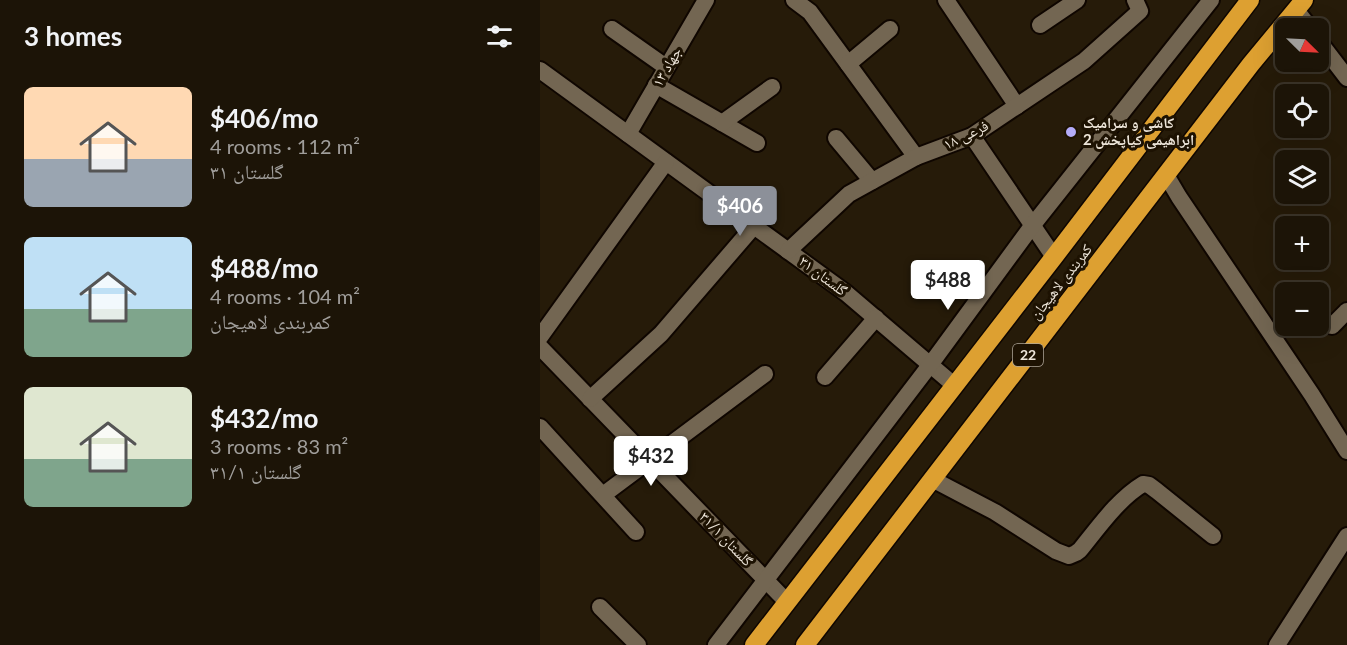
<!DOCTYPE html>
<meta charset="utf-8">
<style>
body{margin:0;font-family:Lato,"Noto Naskh Arabic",sans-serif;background:#292115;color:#f1f3f6;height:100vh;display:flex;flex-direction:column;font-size:22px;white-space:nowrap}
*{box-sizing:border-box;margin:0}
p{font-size:20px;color:#a09e9b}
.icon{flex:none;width:33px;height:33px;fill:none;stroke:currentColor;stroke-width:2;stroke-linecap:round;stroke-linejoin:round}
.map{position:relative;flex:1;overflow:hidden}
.panel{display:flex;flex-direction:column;background:#1c1407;width:540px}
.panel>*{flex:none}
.needle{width:39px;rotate:114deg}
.fabs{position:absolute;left:735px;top:18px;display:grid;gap:12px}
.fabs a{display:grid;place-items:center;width:54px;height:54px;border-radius:9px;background:#1c1407;box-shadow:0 6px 24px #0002,0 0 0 2px #3a3328;font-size:30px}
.price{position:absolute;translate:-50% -51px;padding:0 14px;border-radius:6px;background:#fff;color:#222;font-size:20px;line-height:39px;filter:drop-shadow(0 2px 3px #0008)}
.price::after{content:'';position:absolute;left:50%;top:36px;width:18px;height:14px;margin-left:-9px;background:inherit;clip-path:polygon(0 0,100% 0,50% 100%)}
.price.selected{background:#8c9099;color:#fff}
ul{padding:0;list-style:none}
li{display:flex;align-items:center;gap:18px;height:150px;padding:0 24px}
li span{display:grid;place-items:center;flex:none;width:168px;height:120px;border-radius:9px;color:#555}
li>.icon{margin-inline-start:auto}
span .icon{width:72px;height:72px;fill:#fffc;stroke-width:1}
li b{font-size:26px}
h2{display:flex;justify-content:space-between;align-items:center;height:72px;padding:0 24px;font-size:26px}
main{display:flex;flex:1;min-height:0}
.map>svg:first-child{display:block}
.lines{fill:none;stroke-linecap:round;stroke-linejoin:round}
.minor-casing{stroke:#0f0600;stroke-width:20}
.highway-casing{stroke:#0f0600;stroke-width:21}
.minor{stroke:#736652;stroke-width:16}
.highway{stroke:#dda031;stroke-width:18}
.poi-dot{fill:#b4acf9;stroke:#1d1202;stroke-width:2}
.labels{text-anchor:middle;stroke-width:6;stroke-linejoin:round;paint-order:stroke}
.shield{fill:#1d1202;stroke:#afa699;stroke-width:1.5}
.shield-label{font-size:14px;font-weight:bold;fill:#eee6da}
.street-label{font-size:15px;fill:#eee6da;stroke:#1d1202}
.poi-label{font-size:15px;font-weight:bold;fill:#eee6da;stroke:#1d1202;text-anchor:start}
</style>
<main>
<section class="panel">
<h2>3 homes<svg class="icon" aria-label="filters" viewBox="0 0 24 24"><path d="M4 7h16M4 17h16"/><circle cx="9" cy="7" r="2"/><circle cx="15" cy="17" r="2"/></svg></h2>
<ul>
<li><span style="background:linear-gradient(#ffd9b3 60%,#9aa5b1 0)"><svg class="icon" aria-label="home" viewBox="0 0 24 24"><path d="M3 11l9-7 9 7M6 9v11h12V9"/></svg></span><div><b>$406/mo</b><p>4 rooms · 112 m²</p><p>گلستان ۳۱</p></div></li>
<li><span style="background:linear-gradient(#bfe0f5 60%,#7fa58c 0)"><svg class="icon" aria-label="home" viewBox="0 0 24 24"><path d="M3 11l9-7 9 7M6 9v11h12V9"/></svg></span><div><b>$488/mo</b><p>4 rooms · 104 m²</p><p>کمربندی لاهیجان</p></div></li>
<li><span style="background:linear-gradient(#dfe7d0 60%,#7fa58c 0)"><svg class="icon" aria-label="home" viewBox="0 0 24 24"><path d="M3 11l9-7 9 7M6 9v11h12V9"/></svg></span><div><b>$432/mo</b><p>3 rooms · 83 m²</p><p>گلستان ۳۱/۱</p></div></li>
</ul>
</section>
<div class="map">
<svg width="807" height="645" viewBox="0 0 807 645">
<rect width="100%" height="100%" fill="#261b09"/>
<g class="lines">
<!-- minor casing -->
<g class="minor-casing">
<g id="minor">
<polyline points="254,0 270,12 376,157"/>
<polyline points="406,0 477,106"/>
<polyline points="756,10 770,28"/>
<polyline points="500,25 537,0"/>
<polyline points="72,29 126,67"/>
<polyline points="778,40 807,78"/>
<polyline points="308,64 350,29"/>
<polyline points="0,70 306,293 414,385"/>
<polyline points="116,85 217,143"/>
<polyline points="182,123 232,87"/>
<polyline points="88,134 166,0"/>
<polyline points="432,136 514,257"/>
<polyline points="296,138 332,181"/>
<polyline points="626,175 639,197 772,395 807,451"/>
<polyline points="248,251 309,194 376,157 432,136 544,61 600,11 595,0"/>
<polyline points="792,326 807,311"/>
<polyline points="0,337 126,162"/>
<polyline points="0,347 247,602"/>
<polyline points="285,377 336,318"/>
<polyline points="50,399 121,334 214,226"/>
<polyline points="0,427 96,532"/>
<path d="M392 479 455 512 516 551 529 556 536 553 540 550C558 528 578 499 603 484L609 485 617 491 673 536"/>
<polyline points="63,495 225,374"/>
<polyline points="60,607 98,645"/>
<polyline points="176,645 390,365 492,226 671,0"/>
<polyline points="737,645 807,536"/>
</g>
</g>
<!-- highway casing -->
<g class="highway-casing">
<g id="highway">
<polyline points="214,645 514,257 710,0"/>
<polyline points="265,645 711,64 764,0"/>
</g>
</g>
<!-- minor -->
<use href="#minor" class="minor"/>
<!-- highway -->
<use href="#highway" class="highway"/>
</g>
<!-- markers -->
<circle class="poi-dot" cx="531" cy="132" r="6"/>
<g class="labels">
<!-- shield labels -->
<rect class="shield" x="473" y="344" width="30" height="22" rx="4.5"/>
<g class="shield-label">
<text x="488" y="360">22</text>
</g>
<!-- street labels -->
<g class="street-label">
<text transform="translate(127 67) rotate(-60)" y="5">جهاد ۱۳</text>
<text transform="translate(426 135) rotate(-26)" y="5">فرعی ۱۸</text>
<text transform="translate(283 276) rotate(37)" y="5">گلستان ۳۱</text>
<text transform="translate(521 282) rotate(-52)" y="5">کمربندی لاهیجان</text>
<text transform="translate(186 539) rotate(46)" y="5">گلستان ۳۱/۱</text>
</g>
<!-- poi labels -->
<g class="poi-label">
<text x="543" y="128">کاشی و سرامیک<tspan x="543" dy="17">ابراهيمی کیاپخش 2</tspan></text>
</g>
</g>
</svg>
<div class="fabs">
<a><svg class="needle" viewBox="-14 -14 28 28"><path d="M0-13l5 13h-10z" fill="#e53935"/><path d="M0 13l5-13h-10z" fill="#a09e9b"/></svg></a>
<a><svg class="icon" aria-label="locate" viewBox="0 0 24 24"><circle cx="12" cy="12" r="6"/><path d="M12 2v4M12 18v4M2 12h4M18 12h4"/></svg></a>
<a><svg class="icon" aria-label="layers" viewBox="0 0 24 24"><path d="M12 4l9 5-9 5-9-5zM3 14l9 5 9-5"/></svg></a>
<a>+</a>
<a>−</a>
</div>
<b class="price selected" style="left:200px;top:237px">$406</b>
<b class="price" style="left:408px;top:311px">$488</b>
<b class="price" style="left:111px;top:487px">$432</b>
</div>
</main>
